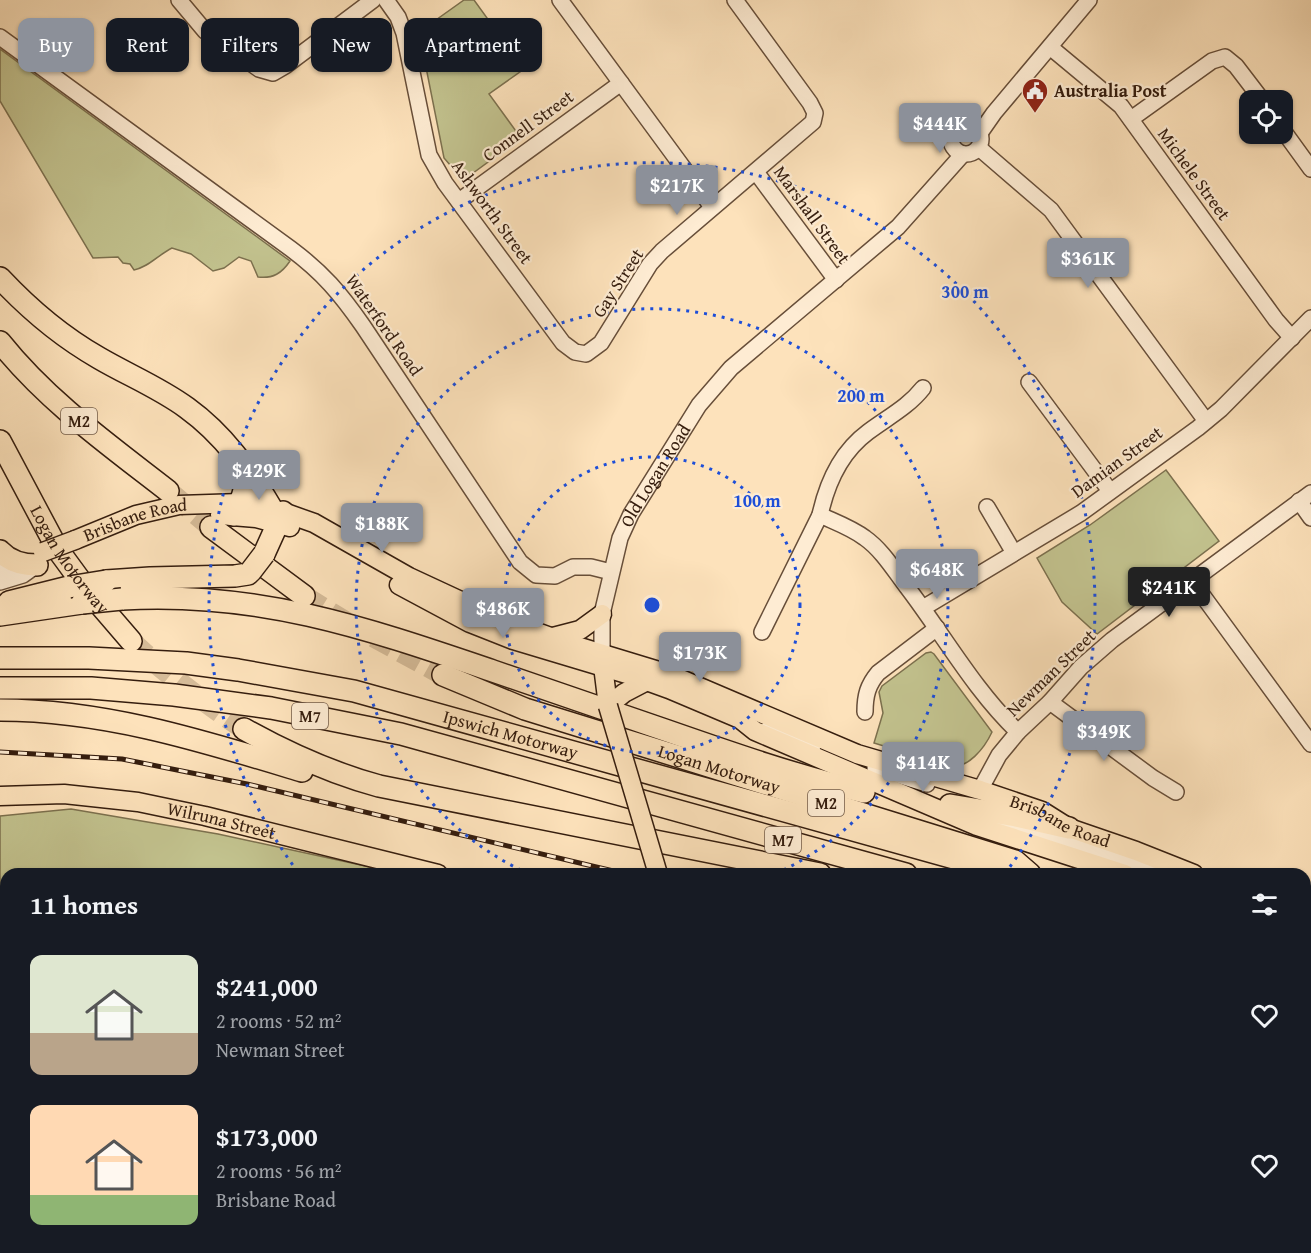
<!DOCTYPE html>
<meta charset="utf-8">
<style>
body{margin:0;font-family:"Gentium Book Plus",serif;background:#20242c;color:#f1f3f6;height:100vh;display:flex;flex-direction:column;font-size:22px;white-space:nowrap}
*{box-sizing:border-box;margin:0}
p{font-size:20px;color:#9ea1a6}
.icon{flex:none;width:33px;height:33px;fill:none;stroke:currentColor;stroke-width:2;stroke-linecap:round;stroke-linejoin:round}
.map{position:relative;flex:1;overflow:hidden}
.side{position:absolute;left:0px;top:868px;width:1311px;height:386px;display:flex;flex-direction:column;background:#171b24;border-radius:18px 18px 0 0;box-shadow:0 2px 4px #0004}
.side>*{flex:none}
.guide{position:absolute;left:18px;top:18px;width:600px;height:54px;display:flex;gap:12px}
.controls{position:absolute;left:1239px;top:90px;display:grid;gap:12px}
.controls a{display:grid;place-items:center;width:54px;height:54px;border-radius:12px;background:#171b24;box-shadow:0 2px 4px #0004;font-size:30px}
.price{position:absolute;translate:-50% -51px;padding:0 14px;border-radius:6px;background:#8c9099;color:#fff;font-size:20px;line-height:39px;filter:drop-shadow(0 2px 3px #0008)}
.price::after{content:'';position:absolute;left:50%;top:36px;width:18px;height:14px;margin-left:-9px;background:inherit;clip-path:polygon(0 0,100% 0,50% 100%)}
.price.selected{background:#222;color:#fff}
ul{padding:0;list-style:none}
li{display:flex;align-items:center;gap:18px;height:150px;padding:0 30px}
li span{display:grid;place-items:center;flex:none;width:168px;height:120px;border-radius:12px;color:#555}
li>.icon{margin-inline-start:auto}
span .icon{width:72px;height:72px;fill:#fffc;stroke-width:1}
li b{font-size:26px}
h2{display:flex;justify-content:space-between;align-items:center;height:72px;padding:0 30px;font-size:26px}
.chip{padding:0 21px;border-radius:12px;background:#171b24;box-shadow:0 2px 4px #0004;font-size:21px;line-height:54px}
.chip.selected{background:#8c9099;color:#fff}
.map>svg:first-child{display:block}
.green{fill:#c2c28e;stroke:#7c704e;stroke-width:1.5}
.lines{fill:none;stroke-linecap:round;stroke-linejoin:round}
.stream{stroke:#797b76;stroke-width:3}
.highway-tunnel{stroke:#d5bb98;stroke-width:21;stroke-dasharray:21 10;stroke-linecap:butt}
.minor-casing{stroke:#674e39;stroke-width:18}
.major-casing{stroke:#351d0e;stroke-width:21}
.highway-casing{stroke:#351d0e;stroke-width:24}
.minor{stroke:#feecd3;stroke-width:15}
.major{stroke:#fde2bb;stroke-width:18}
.highway{stroke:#fde2bb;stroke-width:21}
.rail-casing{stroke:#351d0e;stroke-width:5}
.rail{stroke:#feecd3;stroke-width:3;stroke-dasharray:9;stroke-linecap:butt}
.major-bridge-casing{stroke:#351d0e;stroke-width:21;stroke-linecap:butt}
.highway-bridge-casing{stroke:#351d0e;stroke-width:24;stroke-linecap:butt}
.major-bridge{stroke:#fde2bb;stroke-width:18}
.highway-bridge{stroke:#fde2bb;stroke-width:21}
.ring{fill:none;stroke:#1d4ed8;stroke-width:3;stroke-dasharray:3 6}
.labels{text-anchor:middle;stroke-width:4.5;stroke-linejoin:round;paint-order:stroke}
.shield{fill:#feecd3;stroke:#715b49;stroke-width:1.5}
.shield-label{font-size:16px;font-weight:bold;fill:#351d0e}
.poi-label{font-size:18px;font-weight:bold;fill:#351d0e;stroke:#feecd3;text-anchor:start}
.street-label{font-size:18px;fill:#351d0e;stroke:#feecd3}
.centre{fill:#1d4ed8;stroke:#feecd3;stroke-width:3}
.ring-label{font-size:18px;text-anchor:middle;font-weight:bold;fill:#1d4ed8;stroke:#feecd3;stroke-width:4.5;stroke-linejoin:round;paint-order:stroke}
</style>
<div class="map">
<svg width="1311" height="1253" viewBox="0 0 1311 1253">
<rect width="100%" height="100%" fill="#fde2bb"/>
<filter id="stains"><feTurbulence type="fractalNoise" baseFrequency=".00333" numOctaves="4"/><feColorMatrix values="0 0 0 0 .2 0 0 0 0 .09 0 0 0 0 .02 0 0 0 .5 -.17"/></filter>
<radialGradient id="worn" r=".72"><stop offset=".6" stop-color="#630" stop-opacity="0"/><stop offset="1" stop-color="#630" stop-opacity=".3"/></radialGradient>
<!-- green -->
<g class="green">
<polygon points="464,0 474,0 524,69 489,94 521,138 469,176 457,173 444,158 419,32"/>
<path d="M0 49 290 261C282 273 273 279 258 277L251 261 239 257 224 268 213 271 191 254 172 248C158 255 149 267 134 270L130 264 123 263 118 257 93 258 0 101Z"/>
<polygon points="1166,470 1219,541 1097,634 1062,602 1037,558 1090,525"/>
<path d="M931 652 934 654 992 732C985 747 968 770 949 766L874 743 883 713 879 692 882 686 926 653Z"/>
<polygon points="71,809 218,834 402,874 6,874 6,1248 1056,1248 1061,1253 0,1253 0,816"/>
</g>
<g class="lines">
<!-- stream -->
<polyline class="stream" points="1058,1248 1062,1253"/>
<!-- highway-tunnel -->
<g class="highway-tunnel">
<polyline points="173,495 211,527"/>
<polyline points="304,596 346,622"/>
<polyline points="374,637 443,675"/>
<path d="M131 641C166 674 204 702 244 729"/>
</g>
<!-- minor casing -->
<g class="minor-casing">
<g id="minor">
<polyline points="179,0 205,31 259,69 273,73 285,66 373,0"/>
<polyline points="386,0 398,17 404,33 429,155 445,183 563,343 575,352 586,354 601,343 650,264 662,251 813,122 815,113 810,103 735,0"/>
<polyline points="560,0 712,207"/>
<path d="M0 37 291 249C323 273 340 293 363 326L520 562 536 575 555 576 573 567H591L611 572"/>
<polyline points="1050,47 1121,106 1276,320 1292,338"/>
<polyline points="1131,119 1212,61 1225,57 1236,66 1262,100"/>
<circle cx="966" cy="139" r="15"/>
<polyline points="1282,129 1311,169"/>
<polyline points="980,133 994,113 1089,0"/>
<polyline points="979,148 1051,210 1206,421"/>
<polyline points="756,172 836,280"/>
<polyline points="459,201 621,83"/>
<polyline points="1029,382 1110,491"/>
<polyline points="1299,501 1311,518"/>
<polyline points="987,507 1014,553"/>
<path d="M820 515C835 522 852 528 865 538 882 550 894 570 907 587 943 634 974 690 1018 732"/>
<polyline points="0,571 17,562"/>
<polyline points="1192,581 1311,744"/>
<polyline points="0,582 23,575 37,565"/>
<polyline points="923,608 1081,513 1198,428 1221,409 1311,318"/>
<path d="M762 632 820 515C827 483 841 452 868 432 888 417 908 407 923 388"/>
<path id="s1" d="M602 653V614L620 538 631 514 699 405 731 368 898 227 963 154"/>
<polyline points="1050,702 1153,778 1176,792"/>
<path d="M865 712C865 695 868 685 878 673L937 628"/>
<polyline points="768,729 814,744"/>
<polyline points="875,768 927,784"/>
<polyline points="980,790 999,755 1018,732 1050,702 1081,667 1112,640 1311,493"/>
<polyline points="991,813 1004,825 1090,848 1165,874"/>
<polyline points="803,1253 804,1248"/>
</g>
</g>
<!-- major casing -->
<g class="major-casing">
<g id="major">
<polyline points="220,515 256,518 290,527"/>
<path id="s2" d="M75 540 136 515 179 505 240 503 283 512 314 523 409 577 493 616 567 643 669 674 857 754 980 790 1042 811 1069 828 1136 851 1194 874"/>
<polyline points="399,585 470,623 513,640 633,676 669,689 740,719 755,731 977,826 1125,874"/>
<polyline points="553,637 580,630 602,614"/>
<polyline points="602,658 608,706"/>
<polyline points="608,706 624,693 647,681"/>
<path id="s3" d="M0 796 64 794 138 802 205 816 438 874"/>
<polyline points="1305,920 1311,922"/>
<polyline points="1305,934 1311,937"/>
<polyline points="1095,1248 1100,1253"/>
</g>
</g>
<!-- highway casing -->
<g class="highway-casing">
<g id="highway">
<path d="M0 278C29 309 62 337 99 358 128 375 160 388 187 408 223 434 249 470 272 509"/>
<path d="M0 342C47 401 109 445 168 491"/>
<path id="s4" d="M0 441 58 550 88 591 131 641"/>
<path d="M233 515C244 496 249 487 237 467"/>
<polyline points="211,527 304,596"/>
<path d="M0 551C10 562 23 565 37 565"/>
<polyline points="264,554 283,512"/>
<polyline points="106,581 150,578 235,576 248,574 251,571"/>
<path d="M122 599C259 591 366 628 493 671 550 691 608 710 665 730 731 753 797 776 864 792"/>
<polyline points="9,602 69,587"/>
<polyline points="0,615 82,603"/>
<path id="s5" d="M0 658H89L186 663 238 670 354 691 1011 874"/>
<path id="s6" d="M443 675 525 709 1015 861 1030 874"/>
<polyline points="0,688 91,688 174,695 271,708 401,734 906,874"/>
<path d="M0 710C105 710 203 741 302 771"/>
<path d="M244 729C287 753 331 773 379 786L820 874"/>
<polyline points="950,805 1016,816 1069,828"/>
<polyline points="1305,970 1311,972"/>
<polyline points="1305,999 1311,1001"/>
</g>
</g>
<!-- minor -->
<use href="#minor" class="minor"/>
<!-- major -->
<use href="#major" class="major"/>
<!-- highway -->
<use href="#highway" class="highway"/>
<!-- rail casing -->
<g class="rail-casing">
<g id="rail">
<polyline points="0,752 122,759 247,784 626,874"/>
<polyline points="1305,1050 1311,1052"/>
</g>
</g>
<!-- rail -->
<use href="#rail" class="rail"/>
<!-- major-bridge casing -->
<g class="major-bridge-casing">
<g id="major-bridge">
<polyline points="43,552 75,540"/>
<polyline points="608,706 658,874"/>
</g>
</g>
<!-- highway-bridge casing -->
<g class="highway-bridge-casing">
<g id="highway-bridge">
<polyline points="251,571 264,554"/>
<polyline points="69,587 106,581"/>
<polyline points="82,603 122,599"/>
</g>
</g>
<!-- major-bridge -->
<use href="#major-bridge" class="major-bridge"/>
<!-- highway-bridge -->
<use href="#highway-bridge" class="highway-bridge"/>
</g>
<!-- distance rings -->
<g class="ring">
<circle cx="652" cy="605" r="148"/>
<path d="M529 874A296 296 0 1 1 775 874"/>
<path d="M298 872A443 443 0 1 1 1006 872"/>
</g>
<!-- icons -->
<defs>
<g id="civic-pin" transform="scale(1.35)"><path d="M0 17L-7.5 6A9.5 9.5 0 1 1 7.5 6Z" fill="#8f2418" stroke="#feecd3"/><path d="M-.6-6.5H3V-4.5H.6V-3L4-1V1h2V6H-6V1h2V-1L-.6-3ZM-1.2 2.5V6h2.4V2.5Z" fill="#fff"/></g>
</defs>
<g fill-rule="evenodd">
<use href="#civic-pin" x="1035" y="91"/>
</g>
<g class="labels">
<!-- shield labels -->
<g class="shield">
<rect x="61" y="408" width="36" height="26" rx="4.5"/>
<rect x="292" y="703" width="36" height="26" rx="4.5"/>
<rect x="808" y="790" width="36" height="26" rx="4.5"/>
<rect x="765" y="827" width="36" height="26" rx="4.5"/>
</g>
<g class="shield-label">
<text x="79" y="427">M2</text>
<text x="310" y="722">M7</text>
<text x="826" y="809">M2</text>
<text x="783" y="846">M7</text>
</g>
<!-- poi labels -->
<g class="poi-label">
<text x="1054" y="97">Australia Post</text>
</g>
<!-- street labels -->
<g class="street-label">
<text transform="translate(528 126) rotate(-36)" y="6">Connell Street</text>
<text transform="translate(1194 174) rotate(54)" y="6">Michele Street</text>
<text transform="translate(492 212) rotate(54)" y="6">Ashworth Street</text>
<text transform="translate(812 215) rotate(54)" y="6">Marshall Street</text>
<text transform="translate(618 283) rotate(-57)" y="6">Gay Street</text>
<text transform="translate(384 325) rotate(55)" y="6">Waterford Road</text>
<text transform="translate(1117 462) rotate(-36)" y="6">Damian Street</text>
<text dy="6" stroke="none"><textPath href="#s1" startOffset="189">Old Logan Road</textPath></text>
<text dy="6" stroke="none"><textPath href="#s2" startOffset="64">Brisbane Road</textPath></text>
<text dy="6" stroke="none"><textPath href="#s4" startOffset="138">Logan Motorway</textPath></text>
<text transform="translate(1051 673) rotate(-44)" y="6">Newman Street</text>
<text dy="6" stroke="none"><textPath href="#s5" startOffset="519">Ipswich Motorway</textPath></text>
<text dy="6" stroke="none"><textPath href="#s6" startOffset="292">Logan Motorway</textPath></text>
<text dy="6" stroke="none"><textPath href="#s3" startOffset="224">Wilruna Street</textPath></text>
<text dy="6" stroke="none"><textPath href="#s2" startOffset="1054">Brisbane Road</textPath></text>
</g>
</g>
<circle cx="652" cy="605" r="9" class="centre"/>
<g class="ring-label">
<text x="965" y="298">300 m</text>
<text x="861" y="402">200 m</text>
<text x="757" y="507">100 m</text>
</g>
<rect width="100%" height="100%" filter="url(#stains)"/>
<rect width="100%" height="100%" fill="url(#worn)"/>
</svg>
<div class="controls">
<a><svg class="icon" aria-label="locate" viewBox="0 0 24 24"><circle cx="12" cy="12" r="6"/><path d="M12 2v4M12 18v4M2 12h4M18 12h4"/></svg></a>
</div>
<b class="price" style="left:940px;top:154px">$444K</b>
<b class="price" style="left:677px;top:216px">$217K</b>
<b class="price" style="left:1088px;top:289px">$361K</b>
<b class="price" style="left:259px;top:501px">$429K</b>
<b class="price" style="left:382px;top:554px">$188K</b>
<b class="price" style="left:937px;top:600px">$648K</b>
<b class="price selected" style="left:1169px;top:618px">$241K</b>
<b class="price" style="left:503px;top:639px">$486K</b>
<b class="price" style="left:700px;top:683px">$173K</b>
<b class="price" style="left:1104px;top:762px">$349K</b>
<b class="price" style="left:923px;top:793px">$414K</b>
<div class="guide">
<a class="chip selected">Buy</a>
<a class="chip">Rent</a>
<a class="chip">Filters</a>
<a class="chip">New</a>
<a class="chip">Apartment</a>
</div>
<section class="side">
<h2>11 homes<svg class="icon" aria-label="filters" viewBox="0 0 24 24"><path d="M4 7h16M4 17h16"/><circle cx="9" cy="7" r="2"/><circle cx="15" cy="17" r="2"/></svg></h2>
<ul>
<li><span style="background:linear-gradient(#dfe7d0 65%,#b9a48a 0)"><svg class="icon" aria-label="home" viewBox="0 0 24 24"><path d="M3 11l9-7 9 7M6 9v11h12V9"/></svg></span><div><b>$241,000</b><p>2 rooms · 52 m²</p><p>Newman Street</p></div><svg class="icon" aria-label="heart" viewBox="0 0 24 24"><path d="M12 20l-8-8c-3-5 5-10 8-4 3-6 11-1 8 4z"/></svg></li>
<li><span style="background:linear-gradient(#ffd9b3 75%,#8fb573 0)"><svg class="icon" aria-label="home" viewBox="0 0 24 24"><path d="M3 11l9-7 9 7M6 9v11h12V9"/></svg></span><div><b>$173,000</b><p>2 rooms · 56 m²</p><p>Brisbane Road</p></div><svg class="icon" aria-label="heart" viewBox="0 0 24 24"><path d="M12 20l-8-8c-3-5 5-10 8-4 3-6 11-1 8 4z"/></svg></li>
</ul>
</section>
</div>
